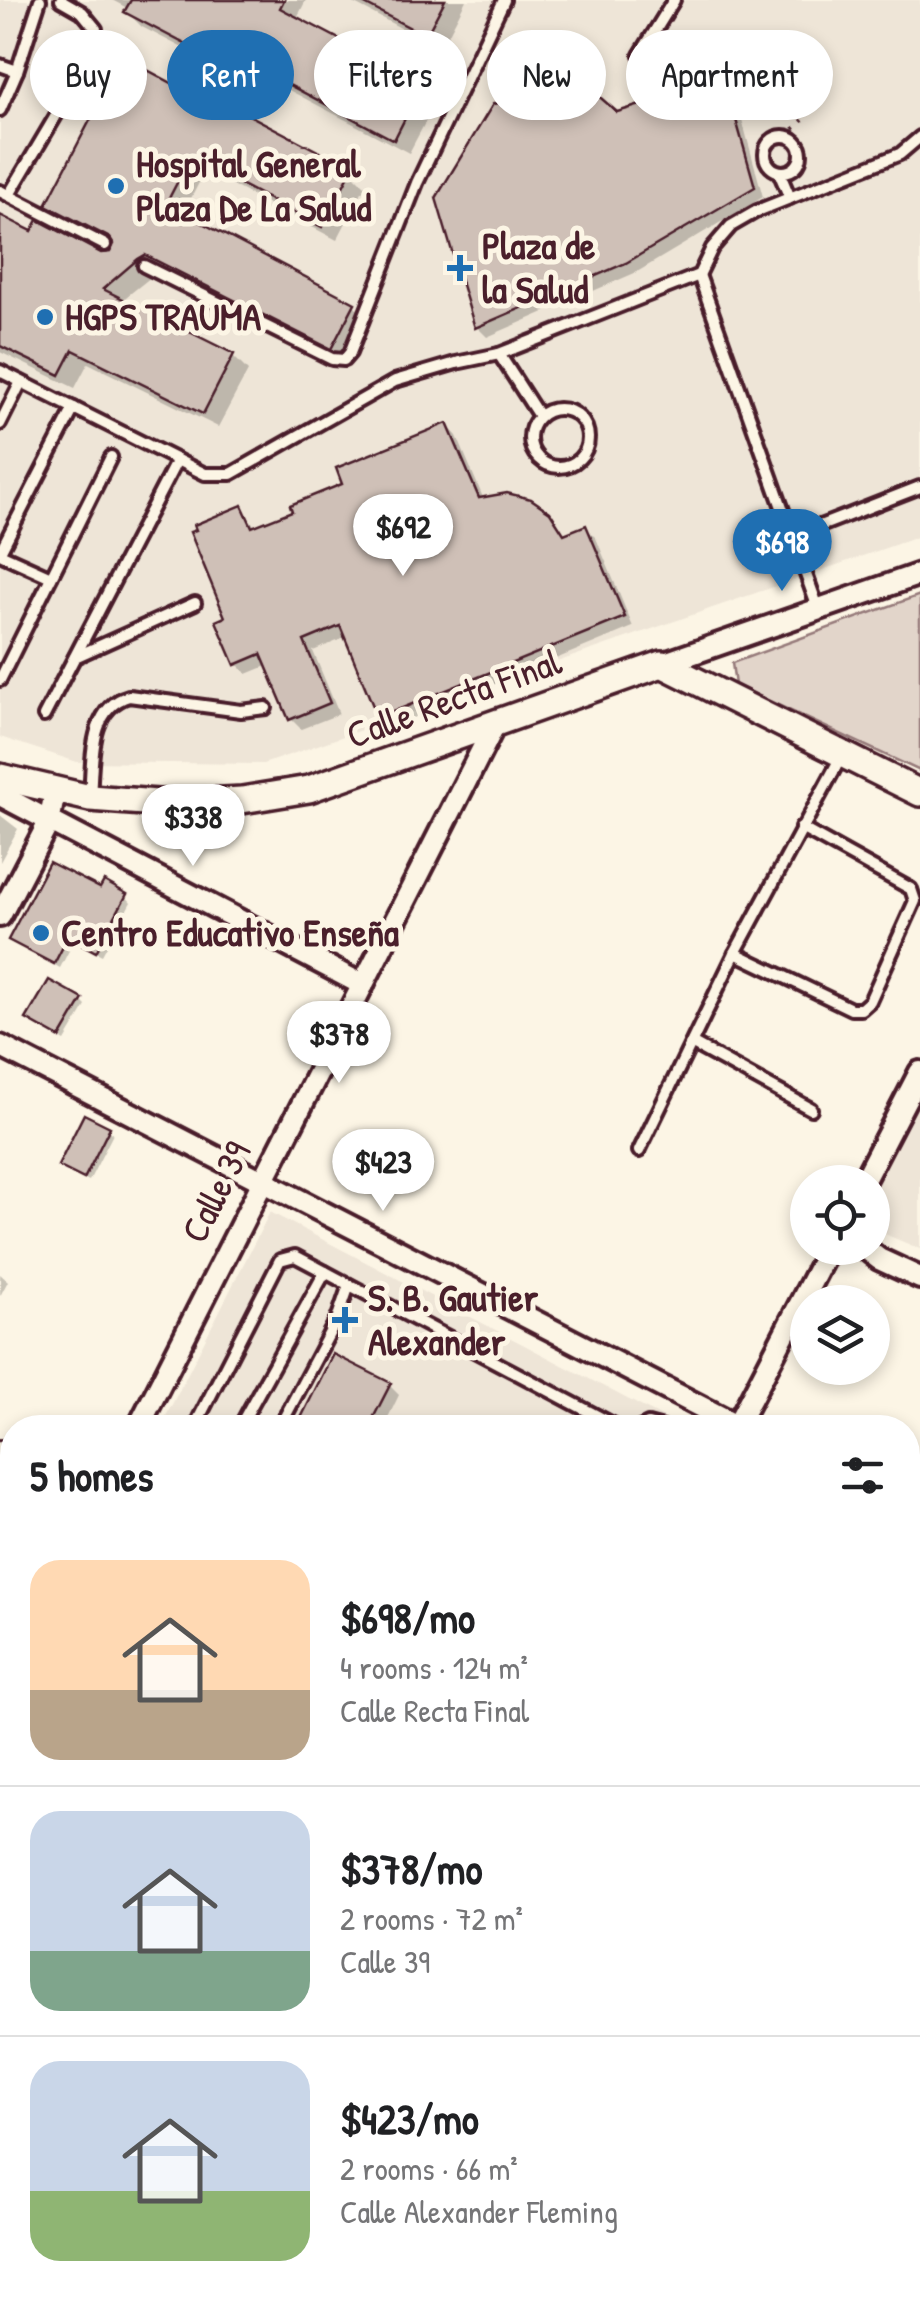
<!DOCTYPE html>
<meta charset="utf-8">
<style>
body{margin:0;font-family:"Patrick Hand",sans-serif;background:#f6f6f6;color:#202124;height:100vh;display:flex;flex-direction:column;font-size:38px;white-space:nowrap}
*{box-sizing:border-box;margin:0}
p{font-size:32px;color:#757577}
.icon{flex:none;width:55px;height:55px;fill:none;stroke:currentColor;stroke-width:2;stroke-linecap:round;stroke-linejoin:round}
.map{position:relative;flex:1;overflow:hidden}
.sheet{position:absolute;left:0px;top:1415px;width:920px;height:892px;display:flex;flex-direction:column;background:#fff;border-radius:40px 40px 0 0;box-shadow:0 5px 15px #0003}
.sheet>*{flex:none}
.guide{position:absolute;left:30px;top:30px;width:860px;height:90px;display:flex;gap:20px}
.buttons{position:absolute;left:790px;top:1165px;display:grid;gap:20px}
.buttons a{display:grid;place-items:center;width:100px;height:100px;border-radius:50%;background:#fff;box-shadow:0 5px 15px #0003;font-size:50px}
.price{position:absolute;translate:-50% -85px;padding:0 22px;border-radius:35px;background:#fff;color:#222;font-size:32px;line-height:65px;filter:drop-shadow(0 2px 5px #0008)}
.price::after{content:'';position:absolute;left:50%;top:60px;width:30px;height:22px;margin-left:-15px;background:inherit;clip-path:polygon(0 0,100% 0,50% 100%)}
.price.current{background:#1f6fb2;color:#fff}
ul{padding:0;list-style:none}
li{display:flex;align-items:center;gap:30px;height:250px;padding:0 30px}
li+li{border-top:2px solid #e0e0e0}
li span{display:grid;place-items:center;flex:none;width:280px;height:200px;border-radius:30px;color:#555}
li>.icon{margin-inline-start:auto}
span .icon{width:120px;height:120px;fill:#fffc;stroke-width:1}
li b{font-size:42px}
h2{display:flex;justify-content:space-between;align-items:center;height:120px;padding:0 30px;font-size:42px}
.pill{padding:0 35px;border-radius:45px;background:#fff;box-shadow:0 5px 15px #0003;font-size:35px;line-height:90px}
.pill.current{background:#1f6fb2;color:#fff}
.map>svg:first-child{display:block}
.built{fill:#eee5d7}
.green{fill:#e2d5ca;stroke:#967a7a;stroke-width:2.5}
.shadow{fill:#0003}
.building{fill:#cfc0b7;stroke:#4a1f2b;stroke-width:2.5}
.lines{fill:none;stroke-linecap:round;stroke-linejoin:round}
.service-casing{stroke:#4a1f2b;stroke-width:18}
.minor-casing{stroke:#4a1f2b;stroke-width:28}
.tertiary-casing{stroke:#4a1f2b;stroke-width:32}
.secondary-casing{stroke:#4a1f2b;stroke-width:38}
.path{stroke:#4a1f2b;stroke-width:4;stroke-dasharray:2.5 8;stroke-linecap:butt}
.service{stroke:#fcf5e5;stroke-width:10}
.minor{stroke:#fcf5e5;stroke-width:20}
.tertiary{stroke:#fcf5e5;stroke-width:25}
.secondary{stroke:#fcf5e5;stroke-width:30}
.poi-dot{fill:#1f6fb2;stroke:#fcf5e5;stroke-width:4}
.labels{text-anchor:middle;stroke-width:10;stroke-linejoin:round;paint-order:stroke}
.poi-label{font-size:38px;font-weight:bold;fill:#4a1f2b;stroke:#fcf5e5;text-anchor:start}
.street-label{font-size:38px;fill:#4a1f2b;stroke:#fcf5e5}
</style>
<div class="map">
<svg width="920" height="2306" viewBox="0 0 920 2306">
<rect width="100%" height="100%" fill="#fcf5e5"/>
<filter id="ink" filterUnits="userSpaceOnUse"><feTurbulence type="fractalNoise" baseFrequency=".01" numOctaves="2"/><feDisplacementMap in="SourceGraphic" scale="20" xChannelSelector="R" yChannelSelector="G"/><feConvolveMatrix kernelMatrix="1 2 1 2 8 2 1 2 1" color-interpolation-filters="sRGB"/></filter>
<g filter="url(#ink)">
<!-- built -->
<g class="built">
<polygon points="0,0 920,0 920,536 263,764 77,762 0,737"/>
<polygon points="920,1082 920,1249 873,1229 872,1182"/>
<polygon points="270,1212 681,1427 160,1428"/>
</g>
<!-- green -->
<polygon class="green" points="920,595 920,771 735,685 732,663"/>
<!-- shadow -->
<g class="shadow">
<polygon points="112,0 306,0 296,20 422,85 437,100 409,153 262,76 242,115 350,171 365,186 337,240 205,171 182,216 354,305 368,320 347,362 161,269 121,301 233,356 248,371 218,427 88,363 75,388 0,352 0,217 33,235 101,255 114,252 116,246 64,219 49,204 184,92 202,58 142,27 127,12 129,9"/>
<polygon points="347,0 466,0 441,49"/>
<polygon points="726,90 737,101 763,197 637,272 487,337 477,327 616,115"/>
<polygon points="447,425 457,436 484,500 548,514 566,536 586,528 596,538 633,627 391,727 380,717 347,637 313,651 339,714 301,729 291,719 269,665 247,674 237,664 229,618 242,508 256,528 295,512"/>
<polygon points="0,815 18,829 0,862"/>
<polygon points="101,892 126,896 131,902 102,955 74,941 60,968 11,940"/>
<polygon points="81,1001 86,1006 65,1041 34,1023"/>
<polygon points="85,1117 113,1134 89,1181 66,1170"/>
<polygon points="0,1274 8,1281 0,1296"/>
<polygon points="389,1385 399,1395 383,1428 299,1428"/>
<polygon points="920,1985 920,2020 908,2012"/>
<polygon points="920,2244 920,2289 908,2281 908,2266"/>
<polygon points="225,2295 370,2295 378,2303 376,2306 243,2306"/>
<polygon points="443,2295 490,2295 484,2306 436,2306"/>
<polygon points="626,2295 668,2295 662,2306 634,2306 625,2298"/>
</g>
<!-- building -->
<g class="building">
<polygon points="131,0 284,0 280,8 423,83 394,140 247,63 226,103 352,169 322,227 190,158 166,204 355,303 331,349 145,255 138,259 103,289 234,354 203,414 73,350 60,375 0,346 0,215 32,231 38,220 101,253 110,252 114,244 110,238 46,205 123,57 183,89 202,53 124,12"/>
<polygon points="357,0 445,0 426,36"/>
<polygon points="587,86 617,112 667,97 727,88 755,187 626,263 475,328 436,198 493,104"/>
<polygon points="447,423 479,498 507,493 531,499 550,512 564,534 586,525 625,617 378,718 340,626 304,641 330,703 289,720 261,654 235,665 216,621 225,617 190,532 196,530 194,525 242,505 252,527 292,511 290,505 342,484 336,468"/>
<polygon points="49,862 100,888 104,881 127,894 96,952 68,937 54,964 8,940"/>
<polygon points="49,980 83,999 60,1038 26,1019"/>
<polygon points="84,1114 110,1127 84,1179 58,1166"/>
<polygon points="333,1354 391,1383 368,1428 296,1428"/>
</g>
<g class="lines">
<!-- service casing -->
<g class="service-casing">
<g id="service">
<polyline points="640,55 674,0"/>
<polyline points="0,65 17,71 0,110"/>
<polyline points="17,71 40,0"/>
<polyline points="663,85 703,68"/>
<circle cx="783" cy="154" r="18"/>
<polyline points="779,172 790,198"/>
<polyline points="0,191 105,245"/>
<polyline points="9,195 93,53 96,29 82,12 61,0"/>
<polyline points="144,266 332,359 344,360 350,353 417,183 504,0"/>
<polyline points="699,275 818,608"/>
<polyline points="499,354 539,416"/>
<polyline points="0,371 205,474 231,474 395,381 456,363 499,354 699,275 712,248 731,226 757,211 900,154 920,137"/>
<circle cx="559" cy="438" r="29"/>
<polyline points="0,424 21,382"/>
<polyline points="792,537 920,487"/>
<polyline points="0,552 74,408"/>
<polyline points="0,554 51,577"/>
<polyline points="75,657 195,603"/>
<polyline points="0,680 111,457"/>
<polyline points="44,716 177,460"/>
<path d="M90 797C93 761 88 708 129 696L241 711 266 708"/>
<polyline points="735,953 851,1009 861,1009 870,1001 915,901 911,889 801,828"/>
<polyline points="693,1044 811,1109"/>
<polyline points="639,1151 735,953 842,755"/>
<polyline points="199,1428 199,1418 280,1260 295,1256 620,1428"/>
<polyline points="239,1428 325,1272"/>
<polyline points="279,1428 338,1317 349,1285"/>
<polyline points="640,1428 648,1424 663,1428"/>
<polyline points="695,1428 708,1411"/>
<polyline points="0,1886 12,1891"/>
</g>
</g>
<!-- minor casing -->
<g class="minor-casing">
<g id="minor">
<polyline points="662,664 920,574"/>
<polyline points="0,795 363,985"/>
<polyline points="0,916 49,822 55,792"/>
<polyline points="0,1046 742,1428"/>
<polyline points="863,1182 920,1072"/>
<polyline points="865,1248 879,1259 920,1278"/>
<polyline points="737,1425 829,1248"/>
<polyline points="138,1428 496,722"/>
<polyline points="0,1452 12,1458"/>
<polyline points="908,1527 920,1547"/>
<polyline points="0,1692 12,1668"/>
<polyline points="908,1889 920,1875"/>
<polyline points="908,2138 920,2114"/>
<polyline points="149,2295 157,2306"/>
<polyline points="408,2306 414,2295"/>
<polyline points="597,2306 603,2295"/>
</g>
</g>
<!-- tertiary casing -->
<g class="tertiary-casing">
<polyline id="tertiary" points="0,777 90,798 171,804 242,800 309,789 662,664 920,793"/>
</g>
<!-- secondary casing -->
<g class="secondary-casing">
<g id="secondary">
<polyline points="0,1826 12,1832"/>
<polyline points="846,2295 866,2306"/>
</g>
</g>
<!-- path -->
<polyline class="path" points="786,136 803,120"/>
<!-- service -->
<use href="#service" class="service"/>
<!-- minor -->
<use href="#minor" class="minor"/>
<!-- tertiary -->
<use href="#tertiary" class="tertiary"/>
<!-- secondary -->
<use href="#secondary" class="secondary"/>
</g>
</g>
<!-- markers -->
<g class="poi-dot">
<circle cx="116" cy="186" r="10"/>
<path d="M455 253h10v10h10v10h-10v10h-10v-10h-10v-10h10z"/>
<circle cx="45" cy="317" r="10"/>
<circle cx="41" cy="933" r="10"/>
<path d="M340 1305h10v10h10v10h-10v10h-10v-10h-10v-10h10z"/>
</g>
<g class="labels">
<!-- poi labels -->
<g class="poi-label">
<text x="136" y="177">Hospital General<tspan x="136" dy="44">Plaza De La Salud</tspan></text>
<text x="482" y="259">Plaza de<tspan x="482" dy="44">la Salud</tspan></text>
<text x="65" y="330">HGPS TRAUMA</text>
<text x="61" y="946">Centro Educativo Enseña</text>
<text x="368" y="1311">S. B. Gautier<tspan x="368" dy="44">Alexander</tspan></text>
</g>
<!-- street labels -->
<g class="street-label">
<text transform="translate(454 698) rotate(-20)" y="13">Calle Recta Final</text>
<text transform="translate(216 1192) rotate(-63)" y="13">Calle 39</text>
</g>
</g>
</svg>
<div class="buttons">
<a><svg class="icon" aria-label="locate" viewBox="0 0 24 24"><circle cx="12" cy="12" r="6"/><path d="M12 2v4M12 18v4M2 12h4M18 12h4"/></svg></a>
<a><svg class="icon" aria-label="layers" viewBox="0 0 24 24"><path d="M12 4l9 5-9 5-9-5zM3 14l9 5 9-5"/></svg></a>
</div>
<b class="price" style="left:403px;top:579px">$692</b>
<b class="price current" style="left:782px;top:594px">$698</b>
<b class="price" style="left:193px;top:869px">$338</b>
<b class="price" style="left:339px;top:1086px">$378</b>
<b class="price" style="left:383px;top:1214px">$423</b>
<div class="guide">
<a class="pill">Buy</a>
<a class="pill current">Rent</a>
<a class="pill">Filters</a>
<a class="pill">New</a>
<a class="pill">Apartment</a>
</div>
<section class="sheet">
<h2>5 homes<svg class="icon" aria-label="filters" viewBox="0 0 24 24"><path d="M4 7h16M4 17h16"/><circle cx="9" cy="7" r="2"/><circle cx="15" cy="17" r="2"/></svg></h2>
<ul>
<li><span style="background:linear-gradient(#ffd9b3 65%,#b9a48a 0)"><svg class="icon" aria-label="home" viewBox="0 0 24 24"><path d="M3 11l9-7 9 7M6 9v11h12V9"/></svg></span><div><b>$698/mo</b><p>4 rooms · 124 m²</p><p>Calle Recta Final</p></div></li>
<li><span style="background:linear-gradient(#c9d6e8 70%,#7fa58c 0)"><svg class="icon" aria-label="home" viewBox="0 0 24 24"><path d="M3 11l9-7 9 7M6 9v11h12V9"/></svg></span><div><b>$378/mo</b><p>2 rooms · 72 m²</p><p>Calle 39</p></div></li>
<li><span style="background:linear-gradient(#c9d6e8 65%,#8fb573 0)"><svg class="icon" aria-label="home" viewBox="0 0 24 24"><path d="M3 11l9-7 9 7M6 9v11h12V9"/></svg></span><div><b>$423/mo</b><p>2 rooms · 66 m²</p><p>Calle Alexander Fleming</p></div></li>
</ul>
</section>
</div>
